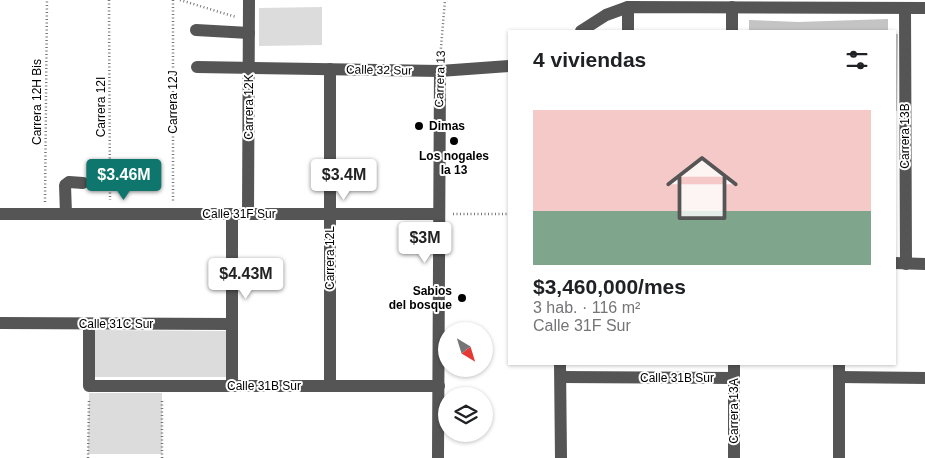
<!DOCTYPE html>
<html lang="es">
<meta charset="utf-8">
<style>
body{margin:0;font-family:Helvetica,sans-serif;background:#f6f6f6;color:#202124;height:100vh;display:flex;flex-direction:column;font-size:19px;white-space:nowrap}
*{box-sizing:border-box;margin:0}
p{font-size:16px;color:#757577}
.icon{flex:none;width:28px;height:28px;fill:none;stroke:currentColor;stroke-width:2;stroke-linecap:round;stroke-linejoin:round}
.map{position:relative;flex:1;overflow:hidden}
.details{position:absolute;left:508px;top:30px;width:388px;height:335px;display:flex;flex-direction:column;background:#fff;border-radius:0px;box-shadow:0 1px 4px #0004}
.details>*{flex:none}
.needle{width:32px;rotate:142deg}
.fabs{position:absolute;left:438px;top:322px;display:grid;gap:10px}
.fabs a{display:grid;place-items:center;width:55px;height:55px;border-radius:50%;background:#fff;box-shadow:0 1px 4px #0004;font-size:25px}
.price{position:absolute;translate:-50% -42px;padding:0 11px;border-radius:5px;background:#fff;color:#222;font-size:16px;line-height:32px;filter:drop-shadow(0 1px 2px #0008)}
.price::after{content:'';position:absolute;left:50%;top:30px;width:15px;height:11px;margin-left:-8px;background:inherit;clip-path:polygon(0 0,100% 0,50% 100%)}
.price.current{background:#0f766e;color:#fff}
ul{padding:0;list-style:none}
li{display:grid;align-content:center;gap:10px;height:265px;padding:0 25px}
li+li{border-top:1px solid #e0e0e0}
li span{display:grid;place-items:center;height:155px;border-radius:0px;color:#555}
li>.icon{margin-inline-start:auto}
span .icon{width:90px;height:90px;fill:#fffc;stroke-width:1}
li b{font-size:21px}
h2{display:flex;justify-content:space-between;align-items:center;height:60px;padding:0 25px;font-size:21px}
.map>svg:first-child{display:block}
.green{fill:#dcdcdc}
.building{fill:#c4c4c4}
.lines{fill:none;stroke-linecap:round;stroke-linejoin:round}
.path{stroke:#777;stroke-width:2.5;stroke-dasharray:1 2.5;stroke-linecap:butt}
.minor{stroke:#555;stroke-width:12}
.poi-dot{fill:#000;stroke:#fff;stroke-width:2}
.labels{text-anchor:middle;stroke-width:4;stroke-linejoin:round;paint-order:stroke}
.street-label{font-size:12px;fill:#000;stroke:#fff}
.poi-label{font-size:12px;font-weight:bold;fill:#000;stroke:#fff;text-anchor:start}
</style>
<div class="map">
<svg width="925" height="458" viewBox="0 0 925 458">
<rect width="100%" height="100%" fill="#fff"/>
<!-- green -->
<g class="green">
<polygon points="322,7 322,45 259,46 259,8"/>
<polygon points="95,330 226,331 226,377 94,377"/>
<polygon points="89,393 162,393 162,454 88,454"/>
</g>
<!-- building -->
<g class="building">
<polygon points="888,19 888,31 749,31 749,20 798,22"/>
<polygon points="894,34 898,34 897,111 894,111"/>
</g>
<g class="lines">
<!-- path -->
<g class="path">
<polyline points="109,0 110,200"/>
<polyline points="173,0 173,202"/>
<polyline points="180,0 236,17"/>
<polyline points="440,59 445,0"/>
<polyline points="45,202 47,0"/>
<polyline points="453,214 509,214"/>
<polyline points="88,458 89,400"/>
<polyline points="162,458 162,400"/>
</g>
<!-- minor -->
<g class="minor">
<polyline points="732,7 732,31"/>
<polyline points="905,8 906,264"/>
<polyline points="196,30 249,33"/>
<polyline points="581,31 606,15 628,7 925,8"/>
<polyline points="628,31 628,7"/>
<polyline points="197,67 440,71 509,66"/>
<polyline points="0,214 439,214"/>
<polyline points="66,214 65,185 69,182 83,183"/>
<polyline points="232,214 232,386"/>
<polyline points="248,214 249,0"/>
<polyline points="894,263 925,264"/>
<polyline points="0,323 232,324"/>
<polyline points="89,324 89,386 439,386"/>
<polyline points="560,364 561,458"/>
<polyline points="734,364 734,458"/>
<polyline points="561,377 734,378"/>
<polyline points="839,377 925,378"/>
<polyline points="330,386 330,69"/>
<polyline points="438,458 440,71"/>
<polyline points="839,458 839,364"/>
</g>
</g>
<!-- markers -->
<g class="poi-dot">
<circle cx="419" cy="126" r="5"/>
<circle cx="454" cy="141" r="5"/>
<circle cx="462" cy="298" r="5"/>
</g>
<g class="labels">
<!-- street labels -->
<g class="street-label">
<text transform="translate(379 70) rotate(1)" y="4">Calle 32 Sur</text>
<text transform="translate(440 79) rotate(-88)" y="4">Carrera 13</text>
<text transform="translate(37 102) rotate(-90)" y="4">Carrera 12H Bis</text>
<text transform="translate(173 102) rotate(-90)" y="4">Carrera 12J</text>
<text transform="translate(101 107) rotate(-90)" y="4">Carrera 12I</text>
<text transform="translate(249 107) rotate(-90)" y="4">Carrera 12K</text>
<text transform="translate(905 136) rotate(-90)" y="4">Carrera 13B</text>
<text x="239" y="218">Calle 31F Sur</text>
<text transform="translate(330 258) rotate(-90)" y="4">Carrera 12L</text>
<text x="116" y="328">Calle 31C Sur</text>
<text x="677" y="382">Calle 31B Sur</text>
<text x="264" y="390">Calle 31B Sur</text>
<text transform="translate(734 411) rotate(-90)" y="4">Carrera 13A</text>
</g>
<!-- poi labels -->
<g class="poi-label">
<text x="429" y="130">Dimas</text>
<text x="454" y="160" text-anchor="middle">Los nogales<tspan x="454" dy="14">la 13</tspan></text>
<text x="452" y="295" text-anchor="end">Sabios<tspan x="452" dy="14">del bosque</tspan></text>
</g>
</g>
</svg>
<div class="fabs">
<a><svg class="needle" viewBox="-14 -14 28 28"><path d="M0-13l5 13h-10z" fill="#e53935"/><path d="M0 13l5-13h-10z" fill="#757577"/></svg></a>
<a><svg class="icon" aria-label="layers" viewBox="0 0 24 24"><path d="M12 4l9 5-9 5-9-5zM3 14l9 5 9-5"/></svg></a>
</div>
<b class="price current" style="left:124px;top:201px">$3.46M</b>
<b class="price" style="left:344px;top:201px">$3.4M</b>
<b class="price" style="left:425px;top:264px">$3M</b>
<b class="price" style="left:246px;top:300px">$4.43M</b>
<section class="details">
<h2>4 viviendas<svg class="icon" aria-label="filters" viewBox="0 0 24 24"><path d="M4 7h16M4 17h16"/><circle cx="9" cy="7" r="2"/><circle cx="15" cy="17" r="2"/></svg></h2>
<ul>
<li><span style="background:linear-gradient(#f6c9c9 65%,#7fa58c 0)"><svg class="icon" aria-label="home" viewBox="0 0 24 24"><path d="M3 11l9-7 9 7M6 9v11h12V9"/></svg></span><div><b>$3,460,000/mes</b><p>3 hab. · 116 m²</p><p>Calle 31F Sur</p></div></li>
</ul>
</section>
</div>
